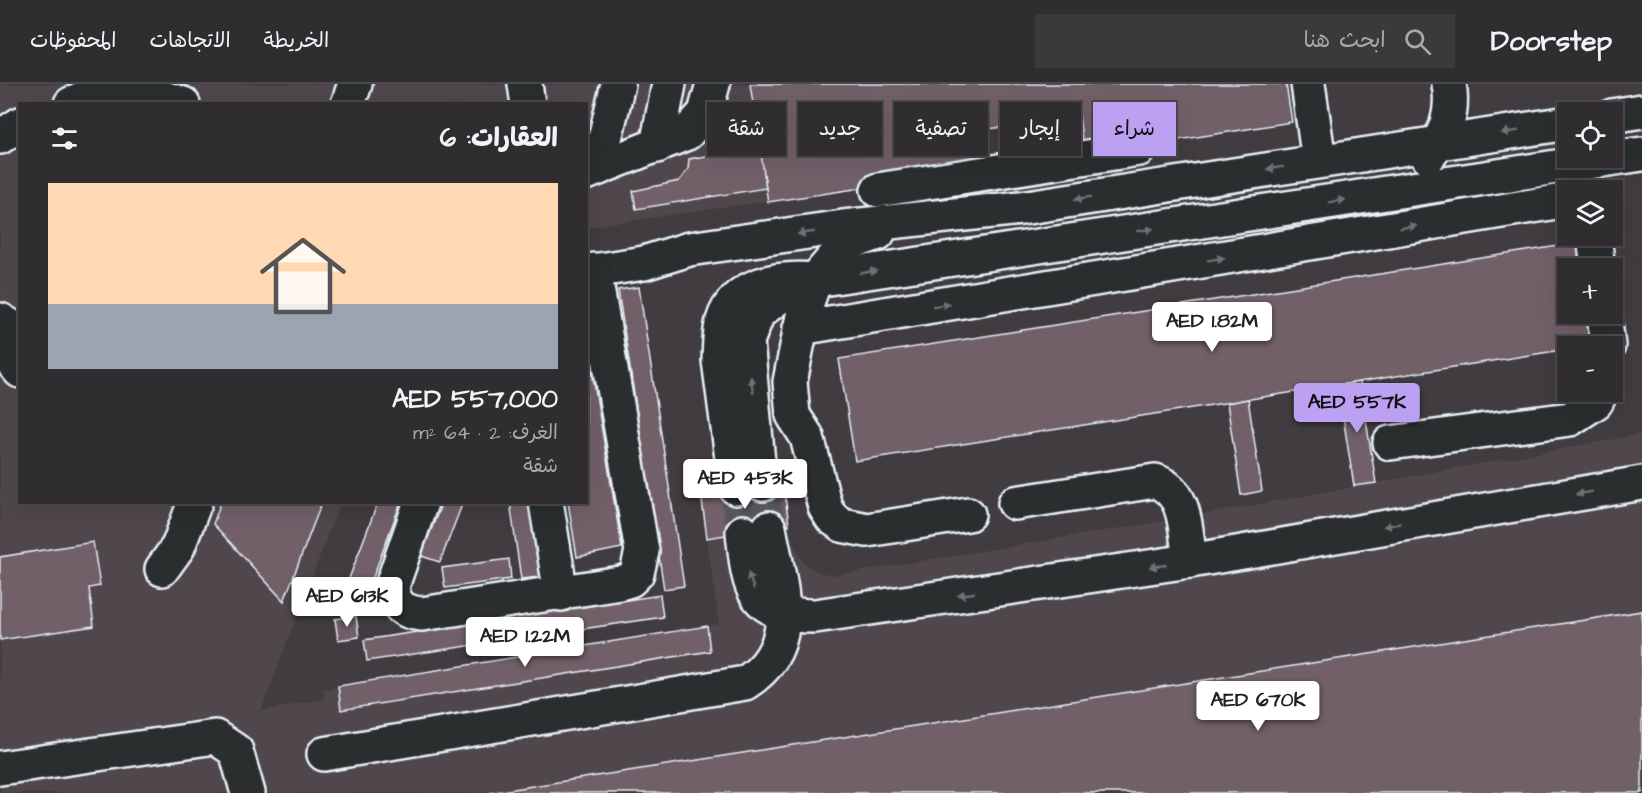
<!DOCTYPE html>
<html lang="ar">
<meta charset="utf-8">
<style>
body{margin:0;font-family:"Architects Daughter","Playpen Sans Arabic",sans-serif;background:#3c393c;color:#f1f3f6;direction:rtl;height:100vh;display:flex;flex-direction:column;font-size:22px;white-space:nowrap}
*{box-sizing:border-box;margin:0}
p{font-size:20px;color:#a8a8ab}
.icon{flex:none;width:33px;height:33px;fill:none;stroke:currentColor;stroke-width:2;stroke-linecap:round;stroke-linejoin:round}
.map{position:relative;flex:1;overflow:hidden;direction:ltr}
.details{position:absolute;left:18px;top:18px;width:570px;height:402px;display:flex;flex-direction:column;background:#302d30;border-radius:0px;box-shadow:0 6px 24px #0002,0 0 0 2px #4b494c;direction:rtl}
.details>*{flex:none}
.hud{position:absolute;left:606px;top:18px;width:570px;height:54px;direction:rtl;display:flex;gap:12px}
.tools{position:absolute;left:1557px;top:18px;display:grid;gap:12px}
.tools a{display:grid;place-items:center;width:66px;height:66px;border-radius:0px;background:#302d30;box-shadow:0 6px 24px #0002,0 0 0 2px #4b494c;font-size:30px}
.price{position:absolute;translate:-50% -51px;padding:0 14px;border-radius:6px;background:#fff;color:#222;font-size:20px;line-height:39px;filter:drop-shadow(0 2px 3px #0008)}
.price::after{content:'';position:absolute;left:50%;top:36px;width:18px;height:14px;margin-left:-9px;background:inherit;clip-path:polygon(0 0,100% 0,50% 100%)}
.price.selected{background:#bca0f2;color:#111}
ul{padding:0;list-style:none}
li{display:grid;align-content:center;gap:12px;height:318px;padding:0 30px}
li+li{border-top:2px solid #4b494c}
li span{display:grid;place-items:center;height:186px;border-radius:0px;color:#555}
li>.icon{margin-inline-start:auto}
span .icon{width:108px;height:108px;fill:#fffc;stroke-width:1}
li b{font-size:26px}
h2{display:flex;justify-content:space-between;align-items:center;height:72px;padding:0 30px;font-size:26px}
.tag{padding:0 21px;border-radius:0px;background:#302d30;box-shadow:0 6px 24px #0002,0 0 0 2px #4b494c;font-size:21px;line-height:54px}
.tag.selected{background:#bca0f2;color:#111}
header{display:flex;align-items:center;gap:36px;box-sizing:border-box;height:84px;padding:0 30px;background:#302d30;border-bottom:2px solid #4b494c}
header strong{font-size:28px}
nav{display:flex;gap:33px;margin-inline-start:auto;font-size:21px}
.search{width:420px;height:54px;background:#3c393c;display:flex;align-items:center;gap:15px;box-sizing:border-box;padding:0 21px;border-radius:0px;color:#a8a8ab;font-size:22px}
.map>svg:first-child{display:block}
.built{fill:#4f474c}
.building{fill:#726069;stroke:#e8f1f8;stroke-width:1.5}
.lines{fill:none;stroke-linecap:round;stroke-linejoin:round}
.minor-tunnel{stroke:#59575c;stroke-width:33;stroke-dasharray:33 16;stroke-linecap:butt}
.minor-casing{stroke:#e8f1f8;stroke-width:38}
.minor{stroke:#2a2d2e;stroke-width:33}
.oneway{fill:#6c7275}
</style>
<header>
<strong>Doorstep</strong>
<div class="search"><svg class="icon" aria-label="search" viewBox="0 0 24 24"><circle cx="10" cy="10" r="6"/><path d="M15 15l6 6"/></svg>ابحث هنا</div>
<nav><a>الخريطة</a><a>الاتجاهات</a><a>المحفوظات</a></nav>
</header>
<div class="map">
<svg width="1642" height="709" viewBox="0 0 1642 709">
<rect width="100%" height="100%" fill="#403c40"/>
<filter id="ink" filterUnits="userSpaceOnUse"><feTurbulence type="fractalNoise" baseFrequency=".0167" numOctaves="2"/><feDisplacementMap in="SourceGraphic" scale="12" xChannelSelector="R" yChannelSelector="G"/><feConvolveMatrix kernelMatrix="1 2 1 2 8 2 1 2 1" color-interpolation-filters="sRGB"/></filter>
<g filter="url(#ink)">
<!-- built -->
<polygon class="built" points="0,0 1286,0 1292,38 1084,71 1078,31 971,48 976,87 587,143 586,20 20,20 20,418 340,419 261,627 324,615 323,605 719,540 707,454 789,441 794,462 805,480 818,488 835,491 1183,434 1642,350 1642,709 0,709"/>
<!-- building -->
<g class="building">
<polygon points="750,0 1286,0 1292,38 1084,71 1079,31 970,48 976,87 768,118"/>
<polygon points="760,63 766,104 636,125 633,107 679,97 688,85 689,75"/>
<polygon points="1577,159 1580,184 1568,184 1568,230 1587,230 1592,261 1568,262 1568,265 855,377 839,275"/>
<polygon points="639,203 684,502 664,505 618,206"/>
<polygon points="586,252 622,464 577,473 568,418 586,418"/>
<polygon points="1360,298 1376,399 1354,402 1338,301"/>
<polygon points="1248,315 1262,407 1241,411 1227,319"/>
<polygon points="783,397 789,441 707,454 701,410"/>
<polygon points="221,418 322,418 284,517 213,440"/>
<polygon points="378,418 401,418 360,528 339,521"/>
<polygon points="442,418 463,418 440,478 421,472"/>
<polygon points="510,418 529,418 540,493 521,495"/>
<polygon points="93,458 100,502 89,504 94,542 0,556 0,473"/>
<polygon points="509,475 511,495 445,504 442,484"/>
<polygon points="660,511 663,533 367,577 364,556"/>
<polygon points="1642,527 1642,709 489,709"/>
<polygon points="356,532 359,553 338,556 335,535"/>
<polygon points="707,542 710,567 341,626 338,602"/>
</g>
<g class="lines">
<!-- minor-tunnel -->
<g class="minor-tunnel">
<polyline points="763,400 769,444"/>
<polyline points="736,404 743,448"/>
</g>
<!-- minor casing -->
<g class="minor-casing">
<g id="minor">
<polyline points="525,0 528,20"/>
<polyline points="1308,0 1319,77"/>
<path d="M71 20C103 1 149 8 183 20"/>
<polyline points="348,20 355,0"/>
<polyline points="1612,32 1642,27"/>
<polyline points="0,53 20,40"/>
<polyline points="657,62 669,0"/>
<path d="M1428 73C1446 50 1454 29 1449 0"/>
<polyline points="598,84 618,0"/>
<polyline points="586,89 687,49 705,29 713,0"/>
<polyline points="878,106 1139,65"/>
<polyline points="878,149 845,161 815,196 804,227 790,298 793,331 807,353 825,423 832,434 842,441 867,446 968,430"/>
<polyline points="1594,152 1598,184"/>
<polyline points="586,188 644,179 689,165 843,143 1021,124 1568,39"/>
<polyline points="1604,230 1608,262"/>
<polyline points="0,236 20,248"/>
<polyline points="800,244 1568,116"/>
<polyline points="0,264 20,287"/>
<polyline points="1390,359 1570,335 1596,318 1601,308"/>
<polyline points="763,400 758,379 747,257 758,229 779,213 802,204"/>
<path d="M736 404 719 276C720 264 719 249 723 237 735 198 781 193 815 196L1642 70"/>
<path d="M421 418 392 502C394 522 403 528 422 530L620 499 630 496 637 489 642 467 594 186"/>
<polyline points="546,418 561,510"/>
<path d="M1015 419 1155 397C1188 408 1185 447 1190 477"/>
<path d="M743 448C749 503 749 532 815 532L1190 477 1642 399"/>
<polyline points="162,485 178,463 195,418"/>
<path d="M324 670 745 599C804 562 779 500 769 444"/>
<polyline points="0,684 215,653 236,667 248,709"/>
</g>
</g>
<!-- minor -->
<use href="#minor" class="minor"/>
</g>
<!-- one-way arrows -->
<defs><path id="oneway-solid" d="M-6-.8H1V-3.2L6.5 0L1 3.2V.8H-6Z" transform="scale(1.5)"/></defs>
<g class="oneway">
<use href="#oneway-solid" transform="translate(1510 48) rotate(171)"/>
<use href="#oneway-solid" transform="translate(1275 84) rotate(171)"/>
<use href="#oneway-solid" transform="translate(1083 114) rotate(171)"/>
<use href="#oneway-solid" transform="translate(1337 117) rotate(-9)"/>
<use href="#oneway-solid" transform="translate(1408 143) rotate(-9)"/>
<use href="#oneway-solid" transform="translate(1145 146) rotate(-9)"/>
<use href="#oneway-solid" transform="translate(806 149) rotate(172)"/>
<use href="#oneway-solid" transform="translate(1216 175) rotate(-9)"/>
<use href="#oneway-solid" transform="translate(869 188) rotate(-9)"/>
<use href="#oneway-solid" transform="translate(941 221) rotate(-9)"/>
<use href="#oneway-solid" transform="translate(752 301) rotate(-99)"/>
<use href="#oneway-solid" transform="translate(1584 409) rotate(171)"/>
<use href="#oneway-solid" transform="translate(1392 441) rotate(170)"/>
<use href="#oneway-solid" transform="translate(1158 482) rotate(172)"/>
<use href="#oneway-solid" transform="translate(751 497) rotate(-109)"/>
<use href="#oneway-solid" transform="translate(966 510) rotate(172)"/>
</g>
</g>
</svg>
<div class="tools">
<a><svg class="icon" aria-label="locate" viewBox="0 0 24 24"><circle cx="12" cy="12" r="6"/><path d="M12 2v4M12 18v4M2 12h4M18 12h4"/></svg></a>
<a><svg class="icon" aria-label="layers" viewBox="0 0 24 24"><path d="M12 4l9 5-9 5-9-5zM3 14l9 5 9-5"/></svg></a>
<a>+</a>
<a>−</a>
</div>
<b class="price" style="left:1212px;top:269px">AED 1.82M</b>
<b class="price selected" style="left:1357px;top:350px">AED 557K</b>
<b class="price" style="left:745px;top:426px">AED 453K</b>
<b class="price" style="left:347px;top:544px">AED 613K</b>
<b class="price" style="left:525px;top:584px">AED 1.22M</b>
<b class="price" style="left:1258px;top:648px">AED 670K</b>
<div class="hud">
<a class="tag selected">شراء</a>
<a class="tag">إيجار</a>
<a class="tag">تصفية</a>
<a class="tag">جديد</a>
<a class="tag">شقة</a>
</div>
<section class="details">
<h2>العقارات: 6<svg class="icon" aria-label="filters" viewBox="0 0 24 24"><path d="M4 7h16M4 17h16"/><circle cx="9" cy="7" r="2"/><circle cx="15" cy="17" r="2"/></svg></h2>
<ul>
<li><span style="background:linear-gradient(#ffd9b3 65%,#9aa5b1 0)"><svg class="icon" aria-label="home" viewBox="0 0 24 24"><path d="M3 11l9-7 9 7M6 9v11h12V9"/></svg></span><div><b>AED 557,000</b><p>الغرف: 2 · 64 m²</p><p>شقة</p></div></li>
</ul>
</section>
</div>
